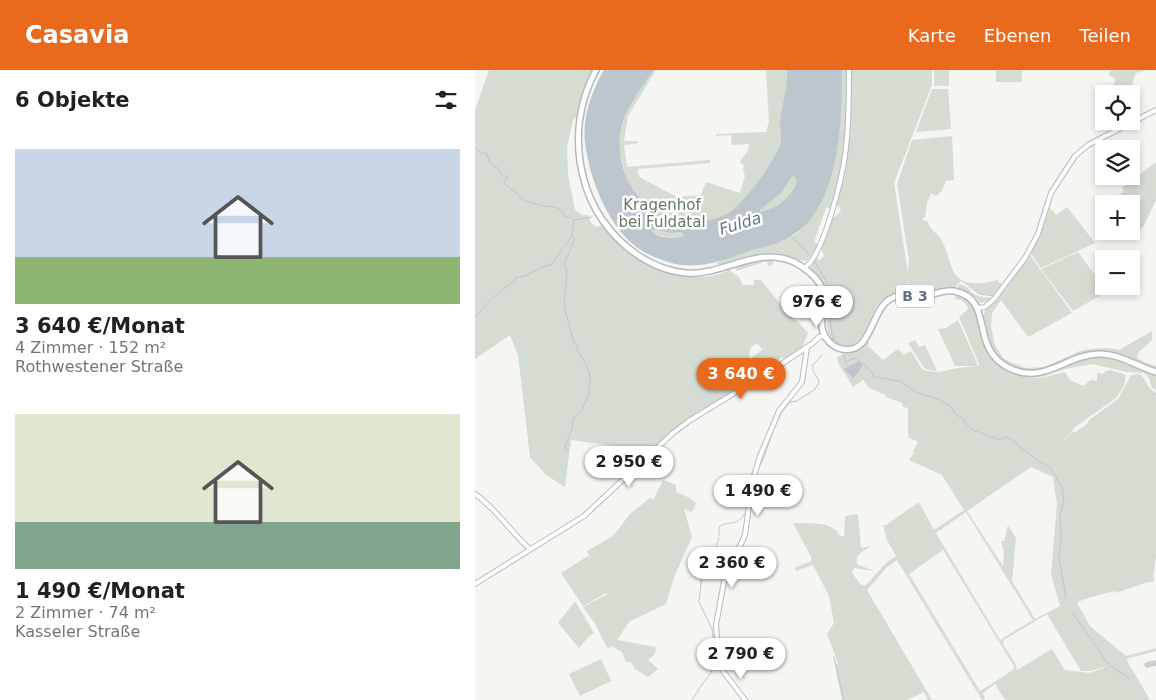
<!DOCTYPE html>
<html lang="de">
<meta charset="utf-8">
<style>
body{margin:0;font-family:"DejaVu Sans",sans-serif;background:#f6f6f6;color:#202124;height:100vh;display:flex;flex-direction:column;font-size:19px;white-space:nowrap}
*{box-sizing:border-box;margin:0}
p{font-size:16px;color:#757577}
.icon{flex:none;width:28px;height:28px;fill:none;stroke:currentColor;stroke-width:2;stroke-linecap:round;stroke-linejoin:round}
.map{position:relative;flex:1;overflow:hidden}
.panel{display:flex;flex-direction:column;background:#fff;width:475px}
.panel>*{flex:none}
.tools{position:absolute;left:620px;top:15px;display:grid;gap:10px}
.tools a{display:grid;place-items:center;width:45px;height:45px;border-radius:0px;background:#fff;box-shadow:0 2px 8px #0003;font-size:25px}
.price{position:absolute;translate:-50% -42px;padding:0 11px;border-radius:18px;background:#fff;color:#222;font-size:16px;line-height:32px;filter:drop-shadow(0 1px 2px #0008)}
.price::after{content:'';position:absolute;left:50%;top:30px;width:15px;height:11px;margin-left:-8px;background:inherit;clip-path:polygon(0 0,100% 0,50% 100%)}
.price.selected{background:#e96a1d;color:#fff}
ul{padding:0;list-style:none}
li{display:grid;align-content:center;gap:10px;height:265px;padding:0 15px}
li span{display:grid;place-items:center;height:155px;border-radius:0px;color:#555}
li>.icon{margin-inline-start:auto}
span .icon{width:90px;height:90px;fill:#fffc;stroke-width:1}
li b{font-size:21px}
h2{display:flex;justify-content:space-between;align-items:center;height:60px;padding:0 15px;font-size:21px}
header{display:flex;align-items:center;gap:30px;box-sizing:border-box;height:70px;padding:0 25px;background:#e96a1d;color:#fff}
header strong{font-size:24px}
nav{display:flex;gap:28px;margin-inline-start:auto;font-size:18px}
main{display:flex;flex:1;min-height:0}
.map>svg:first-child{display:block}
.green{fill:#d5dcd2;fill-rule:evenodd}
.water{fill:#bdc6cd;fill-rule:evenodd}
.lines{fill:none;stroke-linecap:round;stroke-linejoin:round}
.stream{stroke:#bdc6cd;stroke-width:1}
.taxiway{stroke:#ccced0;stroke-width:5.5}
.secondary-casing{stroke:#b7babf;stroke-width:6}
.primary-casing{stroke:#b5b8bd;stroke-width:8}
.secondary{stroke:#fff;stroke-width:4}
.primary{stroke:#fff;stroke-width:5}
.labels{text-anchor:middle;stroke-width:5;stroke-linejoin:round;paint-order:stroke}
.shield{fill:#fff;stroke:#929ba8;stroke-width:1}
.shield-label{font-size:14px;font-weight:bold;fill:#637083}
.park-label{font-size:15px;fill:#637a62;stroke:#fff}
.water-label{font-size:16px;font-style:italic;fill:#637987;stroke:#fff}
</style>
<header>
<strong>Casavia</strong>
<nav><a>Karte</a><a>Ebenen</a><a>Teilen</a></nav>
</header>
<main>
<section class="panel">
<h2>6 Objekte<svg class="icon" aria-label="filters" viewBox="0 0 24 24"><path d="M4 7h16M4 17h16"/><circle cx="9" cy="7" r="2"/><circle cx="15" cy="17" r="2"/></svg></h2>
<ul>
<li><span style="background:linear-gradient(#c9d6e8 70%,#8fb573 0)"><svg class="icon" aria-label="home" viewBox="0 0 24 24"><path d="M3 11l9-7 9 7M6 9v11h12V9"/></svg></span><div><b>3 640 €/Monat</b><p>4 Zimmer · 152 m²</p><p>Rothwestener Straße</p></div></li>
<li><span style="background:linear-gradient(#dfe7d0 70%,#7fa58c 0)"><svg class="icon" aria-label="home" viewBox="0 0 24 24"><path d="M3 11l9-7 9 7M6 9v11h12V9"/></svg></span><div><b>1 490 €/Monat</b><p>2 Zimmer · 74 m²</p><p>Kasseler Straße</p></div></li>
</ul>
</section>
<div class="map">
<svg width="681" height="630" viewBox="0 0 681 630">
<rect width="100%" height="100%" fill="#f5f5f1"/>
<!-- green -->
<g class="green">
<path d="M14 0H119L109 19 102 46 98 50 92 77 93 105 100 140 107 145H113L116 153 121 157 126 156 123 148 124 149C146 179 171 200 209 205 217 206 228 208 236 206 242 205 249 202 254 200L264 207 268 215H279V210H286L315 246 324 253 333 263 327 278 309 290 307 287 287 302 277 287 294 275 287 279 282 273 276 277 274 288H267L268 297 263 300 265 318 209 355 164 394 154 378 96 370 90 417 71 405 55 387 43 285 35 265 0 289V40Z"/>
<path d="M179 0H181L153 46 149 71H162L163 73 149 75 152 97 235 90V93L163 99 164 107 202 127 226 125 231 112 265 123 270 106 268 100 269 96 265 92 273 80 274 74 257 75 256 65 241 66V64L291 62 294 52 291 0H312V17L305 54 309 71 322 104V111L314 126 307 133 295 139 207 167C193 168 177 167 168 156 164 151 146 91 145 83 144 76 145 67 146 60 149 40 168 17 179 0Z"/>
<path d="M367 0H457V15L419 113 433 203 434 190 422 114 437 70 477 66 479 110 471 111 467 121 461 126 456 123 452 133 450 147 448 149 449 151H452C456 161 462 163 466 169 471 177 475 196 480 204 488 217 513 214 524 209L523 212 528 214 519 225 504 224 486 211 479 218H465L447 223 433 220V206L432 220C422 223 411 225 404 233 393 246 391 277 370 276 365 276 360 273 357 269 346 254 357 236 351 220 348 211 340 206 336 198L340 188 345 190 349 186 346 178 356 150 366 141 364 136 359 135 356 139 351 138 339 172 344 175 332 191C322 191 313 185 302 183 282 181 264 189 245 195L241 193C257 186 275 181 292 175 298 173 305 173 310 170 366 145 365 51 367 0Z"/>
<rect x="459" y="0" width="15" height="16"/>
<rect x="521" y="0" width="26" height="12"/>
<polygon points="636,0 672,0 661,3 657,13 663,31 656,33 656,24 642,24 644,19 638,16 641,9 633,5"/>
<polygon points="457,19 473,19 476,59 441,62"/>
<polygon points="681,92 681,130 668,157 651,170 645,161 656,161 656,134 636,134 634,131 649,121 647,118"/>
<polygon points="592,137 620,173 566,198 556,184 575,138 581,145"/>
<polygon points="603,182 632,222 598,241 566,199"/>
<path d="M555 185 597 243 553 267 526 230 517 243 516 257 520 275 528 288 533 291 551 298 570 297 605 281 615 279 635 278 644 280 677 261V270L663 283 662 288 671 293 681 296V300C664 293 646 282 627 281 594 279 566 316 533 294 525 289 518 283 515 275 511 267 505 245 512 238 518 231 525 226 530 219H532V215Z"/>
<polygon points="287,189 299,190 297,195 293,196 292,191 261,201 262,196"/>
<path d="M484 214C493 215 495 223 503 226 507 228 512 227 516 228L510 232 505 233 493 222 482 219Z"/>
<path d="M481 223C517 234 492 282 534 301 552 308 569 306 586 299 596 295 604 288 615 287 638 283 660 296 681 304V320L677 318 674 308 669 303 651 302 618 294 590 299 566 307 555 308H565L590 302 595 310 608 316 616 310 622 311V303L629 304 630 301 636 300 651 305 649 316 641 328 600 357 582 380 597 362H601L613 353V351L643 329 656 305 665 304C671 310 673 320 681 323V487L678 506 679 512H673L641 523 640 521C631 523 609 528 602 533L615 556 651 586 681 578V581L651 589 675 630H530L520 614 508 623 510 630H507L422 490 412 497 392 520 457 630H453L449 622 432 630H367L360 596 363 593 352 564 359 553 354 526 338 495 321 501 320 498 336 491V487L318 453C334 454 357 450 365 466H369L370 446 383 444 386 478 397 476C390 480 379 484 382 494L399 501 379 498 377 503 385 514 390 516 411 493 421 486 412 470 408 455H411L444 432 459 460 489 440 467 405 434 390 439 383 438 381 443 372 433 367V338L428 337 427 333 411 327V325L394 318 388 310 378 317 363 293 362 287 382 280 394 269 393 276 408 290 423 279 429 285 436 281 447 299 451 301 464 302 483 298 503 296 504 294 484 247 492 240 493 237 487 230 480 229ZM556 397 578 407 582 435 576 504 585 536 560 549 537 511 541 468 533 455 529 471H526L529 483 528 496 492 441ZM491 442 558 550 525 570 461 463ZM468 480 539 596 538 600 505 621 434 504ZM572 544 606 601H615L635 595 615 603 590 600 577 579 542 600 541 595 528 574 529 570Z"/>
<polygon points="483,250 502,293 502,296 480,296 463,259 471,258"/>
<polygon points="440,270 444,277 450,275 462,301 450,299 433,273"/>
<polygon points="188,410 201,415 201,422 215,428 221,433 217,442 209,439 217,467 200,505 191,534 154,552 142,570 181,577 180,584 173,590 183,599 173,607 160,599 156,592 151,592 147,582 136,576 133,579 119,552 108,537 131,525 131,523 108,536 86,503 113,486 115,488 112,481 138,466 155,444 176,427 176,430 179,428"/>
<polygon points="100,531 119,563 114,566 104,578 83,553"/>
<polygon points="126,589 136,611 105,626 94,604"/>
</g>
<!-- water -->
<g class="water">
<path d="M129 0H179C168 16 149 41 146 59 142 80 147 104 159 121 165 129 171 138 179 143 199 155 242 155 259 139 277 122 292 101 304 78 308 69 305 61 305 52 307 34 313 18 312 0H367C367 46 365 112 336 149 330 157 321 163 313 168 302 175 286 177 274 181 248 191 220 201 193 192 185 189 176 186 169 182 135 163 114 109 110 72 107 48 117 20 129 0ZM317 106H319L322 111C316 128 303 138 285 142V140L307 122ZM179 159 196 163 206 162 209 165 207 167C196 168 184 169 176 161Z"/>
<polygon points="384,291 388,294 383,303 378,308 369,299"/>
</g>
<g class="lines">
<!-- stream -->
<g class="stream">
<path d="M0 77 6 83H11L16 95 23 98 26 105 33 107 29 112C36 122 44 122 49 131L74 137V136L83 138 89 143V146L97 148 99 150 117 147"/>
<polyline points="315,166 330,179 335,187"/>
<polyline points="340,192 356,220 357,239 355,248 358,271"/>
<polyline points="499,220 505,224 519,226"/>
<path d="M0 248C9 236 25 219 39 212L40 208 52 205 70 196 76 195 97 166 99 150"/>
<polyline points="359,268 366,277"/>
<polyline points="368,284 371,292 379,288 384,291"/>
<polyline points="388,294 394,298 399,307 425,311 440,322 463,329 475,336 482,345 488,349 491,354 498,360 525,370 531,367 537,370 563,391 575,397 587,418 589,430 585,445 586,468 584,487 591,528"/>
<polyline points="92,383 90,377 97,358 98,349 108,338 114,324 115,306 111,294 102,280 102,275 99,273 89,236 92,201 89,194 100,169 97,166"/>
<polyline points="284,397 288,390 300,355 308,340 315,332 322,331 339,320 344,313 343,309 338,301 338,295 347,285"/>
<path d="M244 465V457C255 449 262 459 272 440L275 409 278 400"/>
<polyline points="598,543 633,594"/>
<polyline points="359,587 369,630"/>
<polyline points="635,596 654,608"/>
<polyline points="630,599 632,598"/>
<polyline points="217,630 226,616 235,604 241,590 237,559 224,532 227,504 240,480 244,468"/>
</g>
<!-- taxiway -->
<polyline class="taxiway" points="672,595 681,593"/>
<!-- secondary casing -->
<g class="secondary-casing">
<g id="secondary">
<path d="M328 198C347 192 368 106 370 85 374 59 374 27 374 0"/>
<polyline points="503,238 510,237 519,229 550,188 563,164 576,123 600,86 613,75 681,40"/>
<path d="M0 424C22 439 35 462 55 479"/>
<polyline points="0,514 109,446 198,363 214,351 302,297 338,273 344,267 348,266 351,268"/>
<polyline points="270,630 248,601 244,593 241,555 252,495 265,476 270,465 277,413 285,386 304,341 327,312 332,277"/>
</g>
</g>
<!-- primary casing -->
<g class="primary-casing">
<path id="primary" d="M121 0C90 58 100 133 152 177 169 191 189 201 211 203 248 206 283 175 319 192 332 199 347 211 350 227 352 235 348 241 347 249 345 262 353 276 367 279 397 285 395 241 415 229 426 222 437 228 449 226 460 225 469 219 479 221 521 229 493 278 534 298 570 315 590 285 623 284 644 283 661 296 681 302"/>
</g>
<!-- secondary -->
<use href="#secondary" class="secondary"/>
<!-- primary -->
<use href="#primary" class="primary"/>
</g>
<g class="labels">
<!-- shield labels -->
<rect class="shield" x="421" y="214.5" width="38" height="23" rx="4"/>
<g class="shield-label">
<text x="440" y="231">B 3</text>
</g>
<!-- park labels -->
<g class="park-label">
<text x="187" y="140">Kragenhof<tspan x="187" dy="17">bei Fuldatal</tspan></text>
</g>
<!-- water labels -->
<g class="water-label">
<text transform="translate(265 153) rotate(-17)" y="6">Fulda</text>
</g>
</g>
</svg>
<div class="tools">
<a><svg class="icon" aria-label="locate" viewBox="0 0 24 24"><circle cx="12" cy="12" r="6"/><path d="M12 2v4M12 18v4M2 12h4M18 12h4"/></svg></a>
<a><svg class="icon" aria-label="layers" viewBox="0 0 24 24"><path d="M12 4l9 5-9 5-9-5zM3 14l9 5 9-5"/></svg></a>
<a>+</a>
<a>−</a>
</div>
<b class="price" style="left:342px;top:258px">976 €</b>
<b class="price selected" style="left:266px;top:330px">3 640 €</b>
<b class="price" style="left:154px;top:418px">2 950 €</b>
<b class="price" style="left:283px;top:447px">1 490 €</b>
<b class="price" style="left:257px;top:519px">2 360 €</b>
<b class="price" style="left:266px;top:610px">2 790 €</b>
</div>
</main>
